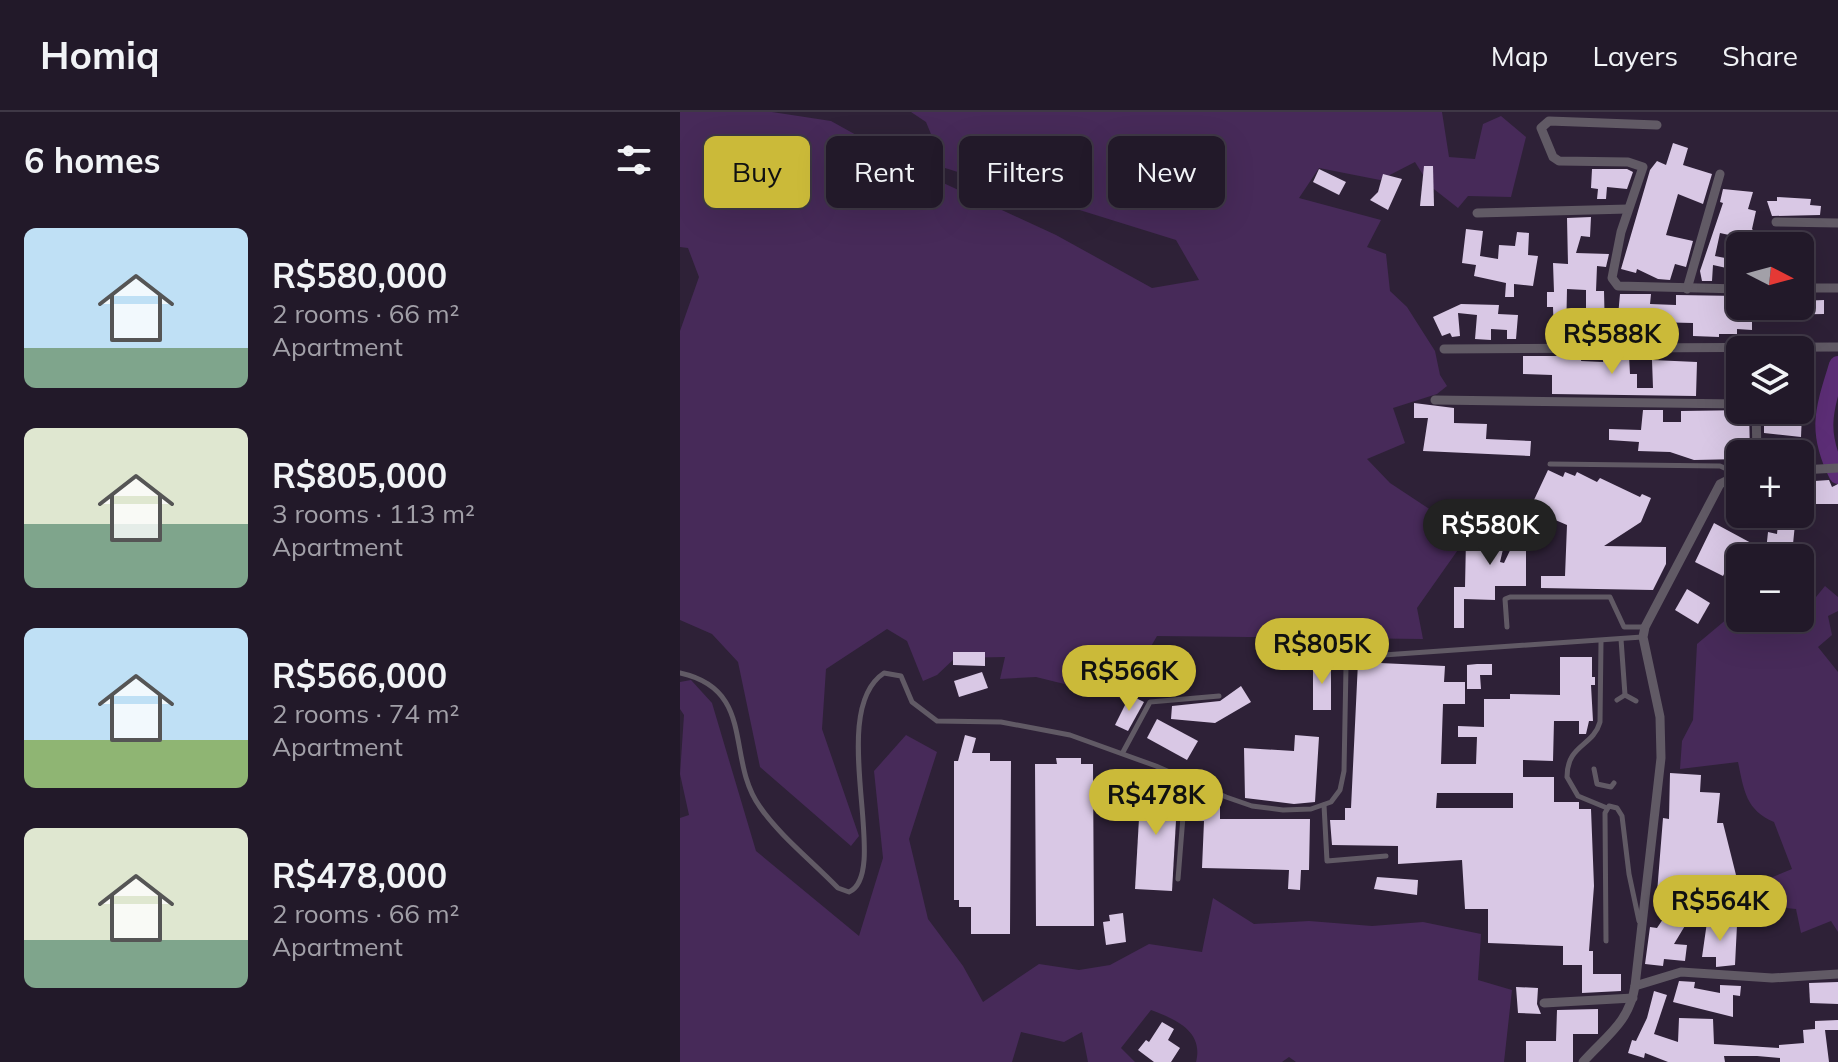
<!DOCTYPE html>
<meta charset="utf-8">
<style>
body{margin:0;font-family:Mulish,sans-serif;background:#2e2635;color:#f1f3f6;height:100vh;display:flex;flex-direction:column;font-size:30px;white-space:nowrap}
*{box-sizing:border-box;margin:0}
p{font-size:26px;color:#a2a0a8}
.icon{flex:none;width:44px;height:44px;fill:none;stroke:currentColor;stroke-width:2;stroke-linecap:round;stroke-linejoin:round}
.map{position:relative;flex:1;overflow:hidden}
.details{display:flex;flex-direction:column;background:#221929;width:680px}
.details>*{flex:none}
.hud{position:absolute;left:24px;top:24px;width:760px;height:72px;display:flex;gap:16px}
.needle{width:52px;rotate:96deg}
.buttons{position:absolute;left:1046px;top:120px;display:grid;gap:16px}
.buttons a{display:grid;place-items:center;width:88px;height:88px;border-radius:12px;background:#221929;box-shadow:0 8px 32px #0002,0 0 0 2px #3f3846;font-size:40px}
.price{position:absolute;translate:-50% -68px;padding:0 18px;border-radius:28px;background:#cbba39;color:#111;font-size:26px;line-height:52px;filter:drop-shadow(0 2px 4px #0008)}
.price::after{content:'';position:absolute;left:50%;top:48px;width:24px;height:18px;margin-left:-12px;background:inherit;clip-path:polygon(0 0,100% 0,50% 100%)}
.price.on{background:#222;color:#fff}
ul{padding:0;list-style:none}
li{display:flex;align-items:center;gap:24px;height:200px;padding:0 24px}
li span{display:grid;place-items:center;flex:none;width:224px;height:160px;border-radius:12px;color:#555}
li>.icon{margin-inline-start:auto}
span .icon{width:96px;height:96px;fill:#fffc;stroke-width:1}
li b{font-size:34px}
h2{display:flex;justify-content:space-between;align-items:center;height:96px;padding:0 24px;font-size:34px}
.chip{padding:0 28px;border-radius:12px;background:#221929;box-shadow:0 8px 32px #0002,0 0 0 2px #3f3846;font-size:28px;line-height:72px}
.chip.on{background:#cbba39;color:#111}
header{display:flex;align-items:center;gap:48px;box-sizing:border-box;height:112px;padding:0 40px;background:#221929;border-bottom:2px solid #3f3846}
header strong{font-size:38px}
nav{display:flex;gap:44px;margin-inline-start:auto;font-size:28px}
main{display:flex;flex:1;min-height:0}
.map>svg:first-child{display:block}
.green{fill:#472a59}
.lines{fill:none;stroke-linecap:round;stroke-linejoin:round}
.river{stroke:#5d2e77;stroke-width:18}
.building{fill:#d9c8e5;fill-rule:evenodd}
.lane{stroke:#615a65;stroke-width:5}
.street{stroke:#615a65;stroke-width:9}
</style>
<header>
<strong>Homiq</strong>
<nav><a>Map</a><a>Layers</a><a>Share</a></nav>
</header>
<main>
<section class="details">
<h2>6 homes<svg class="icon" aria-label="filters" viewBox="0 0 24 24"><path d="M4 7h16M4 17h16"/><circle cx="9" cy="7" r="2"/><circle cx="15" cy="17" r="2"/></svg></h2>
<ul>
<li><span style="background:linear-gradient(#bfe0f5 75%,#7fa58c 0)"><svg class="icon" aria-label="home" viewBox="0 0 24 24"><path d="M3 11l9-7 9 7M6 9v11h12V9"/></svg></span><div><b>R$580,000</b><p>2 rooms · 66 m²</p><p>Apartment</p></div></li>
<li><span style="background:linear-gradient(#dfe7d0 60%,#7fa58c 0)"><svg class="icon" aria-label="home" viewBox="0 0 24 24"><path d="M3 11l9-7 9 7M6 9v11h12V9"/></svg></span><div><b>R$805,000</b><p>3 rooms · 113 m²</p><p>Apartment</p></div></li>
<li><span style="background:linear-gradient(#bfe0f5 70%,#8fb573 0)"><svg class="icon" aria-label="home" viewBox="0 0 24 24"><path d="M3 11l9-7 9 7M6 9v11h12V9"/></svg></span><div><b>R$566,000</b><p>2 rooms · 74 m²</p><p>Apartment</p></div></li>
<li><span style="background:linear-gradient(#dfe7d0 70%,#7fa58c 0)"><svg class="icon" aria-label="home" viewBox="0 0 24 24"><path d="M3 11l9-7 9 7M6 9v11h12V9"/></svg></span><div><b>R$478,000</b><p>2 rooms · 66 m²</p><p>Apartment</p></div></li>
</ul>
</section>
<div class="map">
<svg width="1158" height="950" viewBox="0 0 1158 950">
<rect width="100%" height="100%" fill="#2e2137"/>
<!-- green -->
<g class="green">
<polygon points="0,0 92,0 151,9 259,69 376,123 472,176 519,168 496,128 265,56 246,10 231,0 762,0 769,45 795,47 803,12 821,4 846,25 831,85 788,84 778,96 750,74 735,50 700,68 639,56 619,86 701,108 687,135 706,142 710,179 727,195 755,239 760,263 767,274 757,282 713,296 725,331 687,347 710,371 766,408 791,404 787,425 737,496 743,527 477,524 441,586 356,565 320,567 325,545 275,546 257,563 243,569 227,529 207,517 146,557 142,617 179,724 171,734 80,655 58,550 32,522 0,508 0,219 19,165 8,136 0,135"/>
<path d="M1145 474 1158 485V499L1148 504 1152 523 1138 535 1158 560V820L1151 809 1121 821 1116 797 1106 796 1083 769 1112 757 1094 710C1066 698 1064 679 1058 650L1000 657 1002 629 1013 608 1017 532 1060 496V506H1120V477L1136 485Z"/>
<path d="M11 568 32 591 76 739 179 824 203 746 194 659 226 623 257 640 229 727 248 807 283 854 303 890 359 852 399 858 430 853 469 832 522 840 533 786 574 812 629 809 692 814 743 810 801 822 798 868 832 878 824 950H616L609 945 602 950H516C524 919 495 907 471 898L441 936 455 950H408L402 920 384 930 341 920 332 950H0V706L9 703 0 662 4 603 0 597V570Z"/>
</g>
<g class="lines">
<!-- river -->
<path class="river" d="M1158 253C1144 298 1136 319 1158 363"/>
</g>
<!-- building -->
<g class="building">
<polygon points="993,31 1008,36 1003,53 1032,62 1023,92 998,82 986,123 1013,129 1006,155 995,152 990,168 978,167 957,157 956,161 941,157 970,58 977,49 986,53"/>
<polygon points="744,54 753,54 754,94 740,94"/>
<polygon points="639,57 666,70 659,83 633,70"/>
<polygon points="912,57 947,57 953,60 947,77 927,75 926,87 917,87 918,77 911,76"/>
<polygon points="703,62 722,67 708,98 690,88 698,80"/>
<polygon points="1043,77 1073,80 1068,97 1076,99 1072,117 1087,134 1059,134 1067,127 1040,121 1035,144 1060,149 1060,159 1033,153 1032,169 1022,169 1020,159 1043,91 1040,90"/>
<polygon points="1097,85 1131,87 1130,93 1141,94 1140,103 1092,104 1087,89 1097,89"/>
<polygon points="911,105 910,125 901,124 896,141 929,142 926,155 917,154 916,179 924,179 925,222 906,225 906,178 887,177 886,225 874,225 873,195 867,195 867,180 874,180 873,151 888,152 887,106"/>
<polygon points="786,117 803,119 800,144 818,147 819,133 835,134 837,120 849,121 848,143 858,144 853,174 834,172 834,185 825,185 826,171 794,164 796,153 782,151"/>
<polygon points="940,182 971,182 970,192 996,193 996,183 1059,184 1060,197 1072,197 1072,218 1057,217 1057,222 1039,222 1039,225 1013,224 1013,211 970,210 958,212 958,218 950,218 937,215"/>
<polygon points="1144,188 1144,202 1088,203 1088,194 1120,194 1120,189"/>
<polygon points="781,192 819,193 818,202 838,203 836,227 827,227 827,218 811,217 811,228 795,227 797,203 778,201 780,224 772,225 770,221 762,224 753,205"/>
<polygon points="843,244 902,244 901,249 923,250 924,244 949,244 950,262 957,262 957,276 973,276 972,248 1017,250 1016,284 872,282 872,263 843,262"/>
<polygon points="734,291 774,296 774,311 807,312 806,327 851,329 850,344 743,339 748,306 734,306"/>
<polygon points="963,298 983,298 983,310 1001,310 1001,299 1069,298 1070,342 1060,342 1060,347 1014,348 990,340 958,339 959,330 929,328 929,317 961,318"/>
<polygon points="1084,298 1122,301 1121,325 1084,321"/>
<polygon points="868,358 883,365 885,360 895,364 897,360 917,370 920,366 960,385 962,382 971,386 961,410 924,434 986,435 986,452 973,478 861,476 861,464 885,464 887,413 873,407 861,434 860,405 846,405"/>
<polygon points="1149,368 1152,375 1158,372 1158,392 1120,392 1120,370"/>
<polygon points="813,400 831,403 820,450 824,451 835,428 846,428 846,474 815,474 815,488 784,487 784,516 774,516 774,475 785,475 786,427 807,427"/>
<polygon points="1099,402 1116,402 1112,442 1095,442 1098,446 1064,446 1055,440 1043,464 1015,450 1034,411 1086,439 1088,420 1097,422"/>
<polygon points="1007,477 1030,491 1018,512 995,498"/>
<polygon points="273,540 305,540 305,554 273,553"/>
<path d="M880 545H912V565H915V573H911L913 609H909L906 622H899V609H874L873 649 843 648V665H874V690H899V697H911L914 774 909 839H913V862H941V879L902 881V853H883V834L808 831V797H785L782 748 718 752V734L652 733 650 708H665V696H671L678 550 765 554 764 570H785V592H763L761 652H796L797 625H778V614L804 615V587H830V582L880 583ZM757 681H833V696H756Z"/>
<rect x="633" y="550" width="18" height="48"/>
<polygon points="797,552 812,552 812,563 800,563 801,577 787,577 787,553"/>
<polygon points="302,560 308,576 279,585 274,569"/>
<polygon points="561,574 571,590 535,611 491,607 492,594 540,589"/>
<polygon points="450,583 464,590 448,619 435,613"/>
<polygon points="477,607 518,629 507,648 467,626"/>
<polygon points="285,623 296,626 292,641 310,641 310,649 331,649 330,822 291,822 291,795 279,795 279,788 274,788 274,649 278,649"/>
<polygon points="615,623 639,625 635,690 614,692 565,686 564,636 614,639"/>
<polygon points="376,646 401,646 401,652 413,652 414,814 356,814 355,652 377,652"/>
<polygon points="990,661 1021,663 1020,680 1040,681 1037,711 1043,711 1057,767 1013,776 1008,792 994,792 999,783 977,781 983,706 989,707"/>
<polygon points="461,671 498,673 492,779 455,777"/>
<polygon points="514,686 540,688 540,707 630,707 629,758 621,758 620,778 608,777 609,758 522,756 524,709 514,709"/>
<polygon points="697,765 738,768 737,783 694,777"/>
<polygon points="991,795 1009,807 994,832 1007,833 1005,849 984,847 983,854 965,852 970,815 977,816"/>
<polygon points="443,801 446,830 426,833 423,810 430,809 429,803"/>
<polygon points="1028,803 1036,804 1035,812 1057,813 1055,853 1036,855 1036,845 1022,845"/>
<polygon points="999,869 1015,870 1014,876 1040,881 1040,873 1061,874 1060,884 1053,883 1053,905 993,890"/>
<polygon points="1158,870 1158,892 1130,891 1129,871"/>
<polygon points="836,875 858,876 857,892 861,902 838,901"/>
<polygon points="974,879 987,883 974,922 998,930 999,906 1033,907 1034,932 1099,936 1099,933 1124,931 1123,918 1135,917 1135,909 1158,908 1158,918 1145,918 1149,950 1100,950 1100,946 1077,944 1044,944 1045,950 988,950 965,941 964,946 948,941 952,928 956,929 967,906"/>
<polygon points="918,897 918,922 893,922 893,950 846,950 846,929 876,929 877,898"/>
<polygon points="482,910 494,917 488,928 500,936 491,950 474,950 458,938 466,928 469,930"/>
</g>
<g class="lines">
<!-- lane -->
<g class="lane">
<polyline points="870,352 1040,354 1058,362"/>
<polyline points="827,515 825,487 830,485 930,485 944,515 965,515"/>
<polyline points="941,527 945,583 956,589"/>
<path d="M921 530 920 610C913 635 887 632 887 665L898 684 927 696"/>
<path d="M0 561C77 578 45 647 80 695 100 724 133 750 158 776L169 780C212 761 145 600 204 561L221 564 232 590 257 609 321 610 390 623 476 654 546 685 572 694 603 698 631 697 651 690 660 678 664 659 666 555 675 545 962 525"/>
<polyline points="937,588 945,583"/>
<polyline points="443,640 470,590 539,584"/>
<polyline points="914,657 917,672 931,675 934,671"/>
<polyline points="644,693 647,749 706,744"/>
<polyline points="498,767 506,667"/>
<polyline points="926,829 925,701 929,694 937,696 942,704 949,762 959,809"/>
</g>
<!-- street -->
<g class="street">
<polyline points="977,13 869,9 861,16 873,45 879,49 948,50 963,55 941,120 932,166 938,174 1060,177"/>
<polyline points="797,101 948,97"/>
<polyline points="1096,110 1158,111"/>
<polyline points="1120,176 1158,176"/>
<polyline points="1007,177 1040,62"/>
<polyline points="764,237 1158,235"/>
<polyline points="755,288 1060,292"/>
<polyline points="1076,298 1077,342"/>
<polyline points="1120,358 1158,356"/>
<polyline points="955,874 1001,860 1092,866 1158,862"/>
<polyline points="864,891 953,886"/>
<path d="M903 950C926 924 949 911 955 874L981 646 980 605 963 525 965 515 1040 372 1060 362"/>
</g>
</g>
</svg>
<div class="buttons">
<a><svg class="needle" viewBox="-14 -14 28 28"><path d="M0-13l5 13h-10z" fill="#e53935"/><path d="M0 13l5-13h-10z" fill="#a2a0a8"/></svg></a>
<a><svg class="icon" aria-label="layers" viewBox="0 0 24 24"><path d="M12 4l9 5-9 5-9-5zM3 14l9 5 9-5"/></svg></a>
<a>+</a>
<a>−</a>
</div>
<b class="price" style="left:932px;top:264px">R$588K</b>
<b class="price on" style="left:810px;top:455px">R$580K</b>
<b class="price" style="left:642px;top:574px">R$805K</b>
<b class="price" style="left:449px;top:601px">R$566K</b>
<b class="price" style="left:476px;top:725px">R$478K</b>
<b class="price" style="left:1040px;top:831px">R$564K</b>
<div class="hud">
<a class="chip on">Buy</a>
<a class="chip">Rent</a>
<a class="chip">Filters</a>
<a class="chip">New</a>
</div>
</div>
</main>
